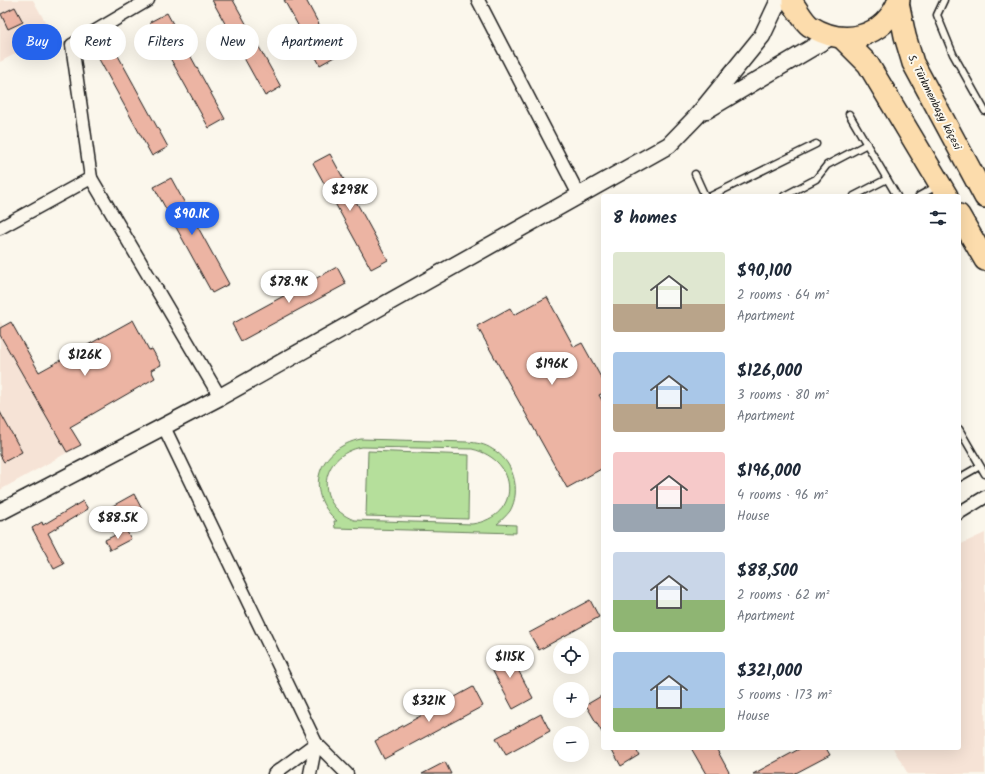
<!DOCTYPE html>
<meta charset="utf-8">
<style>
body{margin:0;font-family:Kalam,sans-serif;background:#f6f6f7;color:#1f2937;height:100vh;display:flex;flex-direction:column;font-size:15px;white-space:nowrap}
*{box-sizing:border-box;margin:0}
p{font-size:13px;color:#747a83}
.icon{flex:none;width:22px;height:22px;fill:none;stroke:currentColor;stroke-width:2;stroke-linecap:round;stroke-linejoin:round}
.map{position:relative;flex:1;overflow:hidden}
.sheet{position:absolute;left:601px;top:194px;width:360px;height:556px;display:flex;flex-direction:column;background:#fff;border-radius:4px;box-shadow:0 4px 16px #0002}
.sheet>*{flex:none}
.hud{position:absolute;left:12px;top:24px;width:380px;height:36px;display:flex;gap:8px}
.tools{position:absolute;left:553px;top:638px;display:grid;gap:8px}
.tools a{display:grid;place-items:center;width:36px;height:36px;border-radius:50%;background:#fff;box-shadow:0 4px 16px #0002;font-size:20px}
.price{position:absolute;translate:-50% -34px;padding:0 9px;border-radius:14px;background:#fff;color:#222;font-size:13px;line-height:26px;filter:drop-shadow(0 1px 2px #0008)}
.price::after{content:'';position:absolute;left:50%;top:24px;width:12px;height:9px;margin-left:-6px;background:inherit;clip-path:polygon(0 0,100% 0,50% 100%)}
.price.selected{background:#2563eb;color:#fff}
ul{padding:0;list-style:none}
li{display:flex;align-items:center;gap:12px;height:100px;padding:0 12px}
li span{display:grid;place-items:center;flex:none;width:112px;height:80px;border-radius:4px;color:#555}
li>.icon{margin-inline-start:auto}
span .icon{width:48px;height:48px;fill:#fffc;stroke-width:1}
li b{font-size:17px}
h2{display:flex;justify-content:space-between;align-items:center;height:48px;padding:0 12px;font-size:17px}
.tag{padding:0 14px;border-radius:18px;background:#fff;box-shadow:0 4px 16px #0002;font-size:14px;line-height:36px}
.tag.selected{background:#2563eb;color:#fff}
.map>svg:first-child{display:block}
.built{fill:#f6e3d6}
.green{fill:#b5df9b;stroke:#687e5c;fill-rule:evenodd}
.building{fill:#ecb4a3;stroke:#1c1c1c}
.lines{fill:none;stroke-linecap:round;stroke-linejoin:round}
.lane-casing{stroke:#1c1c1c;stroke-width:9}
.street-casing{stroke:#1c1c1c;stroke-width:15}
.secondary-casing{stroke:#1c1c1c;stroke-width:19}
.highway-casing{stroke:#1c1c1c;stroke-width:24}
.lane{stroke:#fbf7ec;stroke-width:6}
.street{stroke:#fbf7ec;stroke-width:12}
.secondary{stroke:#fbf7ec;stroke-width:16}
.highway{stroke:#fcdcac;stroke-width:21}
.labels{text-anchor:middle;stroke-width:4;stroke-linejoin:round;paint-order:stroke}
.street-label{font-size:11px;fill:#1c1c1c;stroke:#fbf7ec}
</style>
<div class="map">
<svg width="985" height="774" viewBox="0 0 985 774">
<rect width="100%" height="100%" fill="#fbf7ec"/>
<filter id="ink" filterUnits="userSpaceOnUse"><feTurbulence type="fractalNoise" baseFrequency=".025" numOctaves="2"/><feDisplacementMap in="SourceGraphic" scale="8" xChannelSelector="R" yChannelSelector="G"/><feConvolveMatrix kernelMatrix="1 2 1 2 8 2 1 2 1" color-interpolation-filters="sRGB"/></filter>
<g filter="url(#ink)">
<!-- built -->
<g class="built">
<polygon points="0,0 33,0 52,34 0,62"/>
<polygon points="0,321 3,326 11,322 81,445 0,490"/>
<polygon points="985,533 985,774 908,774 893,748 959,748 959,545"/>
</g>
<!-- green -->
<g class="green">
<path d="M361 439 468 442C477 443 485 444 492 449 513 460 522 490 510 511 506 516 502 520 497 524L516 525V533L335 528 334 521H337C303 491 318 448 361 439ZM362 447 472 449C520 460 522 517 472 524L354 520C313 504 319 455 362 447Z"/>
<polygon points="368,451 469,455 468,519 366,516"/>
</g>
<!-- building -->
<g class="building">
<polygon points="212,0 233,0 281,87 265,96"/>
<polygon points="284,0 306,0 336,56 320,65"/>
<polygon points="15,7 23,22 8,29 1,14"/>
<polygon points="167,13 225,119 209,128 150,22"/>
<polygon points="110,41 168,147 152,156 94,50"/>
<polygon points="330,154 388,260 371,269 313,163"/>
<polygon points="171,178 229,284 212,293 154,187"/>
<polygon points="337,267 346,284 241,341 232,324"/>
<polygon points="547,297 574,347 582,343 603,381 603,393 599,395 603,402 603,468 567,488 477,326 510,308 514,315"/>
<polygon points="133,320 149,350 152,349 161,365 151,370 155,378 70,427 81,445 67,452 0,335 0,328 11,322 39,372"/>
<polygon points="0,412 22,452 4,462 0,455"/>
<polygon points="134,494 145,515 121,528 114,515 102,522 98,514"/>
<polygon points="83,501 88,509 48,533 64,564 54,569 32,528 42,522 43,525"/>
<polygon points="126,530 131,539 110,550 105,540"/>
<polygon points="590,600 599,617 539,650 529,633"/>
<polygon points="507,649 533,698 513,709 487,660"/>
<polygon points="473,687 483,706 384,759 375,741"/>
<polygon points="603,695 603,734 586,705"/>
<polygon points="541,714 550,731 506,755 496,738"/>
<polygon points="611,748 635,748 639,755 621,766"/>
<polygon points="691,748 716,748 730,774 706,774"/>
<polygon points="801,748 826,748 830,755 794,774 753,774"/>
<polygon points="445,762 451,774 422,774"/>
</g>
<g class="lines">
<!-- lane casing -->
<g class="lane-casing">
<g id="lane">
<polyline points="944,0 937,15 953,54 985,111"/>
<polyline points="849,114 897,196"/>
<polyline points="695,174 705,196"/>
<polyline points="711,196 816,144"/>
<polyline points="784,196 816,179 827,165 867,144"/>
<polyline points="854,196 887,179"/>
<polyline points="919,196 937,186"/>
<polyline points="959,429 985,474"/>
<polyline points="959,478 980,466"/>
</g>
</g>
<!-- street casing -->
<g class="street-casing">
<g id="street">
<polyline points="478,0 580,197"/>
<polyline points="91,178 72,45 148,0"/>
<polyline points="0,228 91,178 220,397"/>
<polyline points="164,427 316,743 347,774"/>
<polyline points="959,513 985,497"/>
<polyline points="274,774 316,743"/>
<polyline points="310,774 316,743"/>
</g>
</g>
<!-- secondary casing -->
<g class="secondary-casing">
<g id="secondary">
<polyline points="707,110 832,36"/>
<polyline points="0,512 220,397 669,145 697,116 762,36 779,0"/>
</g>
</g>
<!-- highway casing -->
<g class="highway-casing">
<g id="highway">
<path d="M793 0V4C798 10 803 21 810 26 843 47 883 39 899 0"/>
<polyline points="898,2 905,36 913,63 985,197"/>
<polyline points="842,38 868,64 947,196"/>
<polyline points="959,215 985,260"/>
</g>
</g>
<!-- lane -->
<use href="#lane" class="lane"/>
<!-- street -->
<use href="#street" class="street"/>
<!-- secondary -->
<use href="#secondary" class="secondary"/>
<!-- highway -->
<use href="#highway" class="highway"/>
</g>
</g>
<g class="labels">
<!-- street labels -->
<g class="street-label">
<text transform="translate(935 102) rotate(63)" y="4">S. Türkmenbaşy köçesi</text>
</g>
</g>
</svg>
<div class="tools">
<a><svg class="icon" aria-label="locate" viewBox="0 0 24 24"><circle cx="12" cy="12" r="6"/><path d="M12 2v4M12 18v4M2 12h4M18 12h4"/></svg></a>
<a>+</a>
<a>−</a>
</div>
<b class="price" style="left:350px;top:212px">$298K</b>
<b class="price selected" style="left:192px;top:236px">$90.1K</b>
<b class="price" style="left:289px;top:304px">$78.9K</b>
<b class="price" style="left:85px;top:377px">$126K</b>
<b class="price" style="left:552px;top:386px">$196K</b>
<b class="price" style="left:118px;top:540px">$88.5K</b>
<b class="price" style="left:510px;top:679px">$115K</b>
<b class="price" style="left:429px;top:723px">$321K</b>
<div class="hud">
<a class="tag selected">Buy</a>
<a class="tag">Rent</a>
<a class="tag">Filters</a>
<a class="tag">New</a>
<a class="tag">Apartment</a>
</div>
<section class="sheet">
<h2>8 homes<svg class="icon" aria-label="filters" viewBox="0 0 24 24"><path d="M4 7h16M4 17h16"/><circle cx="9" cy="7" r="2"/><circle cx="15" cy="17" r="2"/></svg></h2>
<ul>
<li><span style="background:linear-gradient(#dfe7d0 65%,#b9a48a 0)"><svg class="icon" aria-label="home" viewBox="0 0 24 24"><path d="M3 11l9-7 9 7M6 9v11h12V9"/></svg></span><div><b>$90,100</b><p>2 rooms · 64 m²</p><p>Apartment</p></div></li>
<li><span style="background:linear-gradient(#a9c7e8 65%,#b9a48a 0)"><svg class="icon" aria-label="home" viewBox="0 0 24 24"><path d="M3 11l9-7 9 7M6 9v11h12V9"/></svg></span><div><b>$126,000</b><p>3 rooms · 80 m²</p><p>Apartment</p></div></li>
<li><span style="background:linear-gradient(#f6c9c9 65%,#9aa5b1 0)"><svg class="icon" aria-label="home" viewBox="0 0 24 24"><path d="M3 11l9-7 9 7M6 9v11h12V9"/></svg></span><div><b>$196,000</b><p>4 rooms · 96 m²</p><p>House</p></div></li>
<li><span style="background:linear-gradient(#c9d6e8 60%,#8fb573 0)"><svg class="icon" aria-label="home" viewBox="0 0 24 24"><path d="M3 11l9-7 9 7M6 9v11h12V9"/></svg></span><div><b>$88,500</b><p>2 rooms · 62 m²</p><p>Apartment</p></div></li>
<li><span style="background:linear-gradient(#a9c7e8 70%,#8fb573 0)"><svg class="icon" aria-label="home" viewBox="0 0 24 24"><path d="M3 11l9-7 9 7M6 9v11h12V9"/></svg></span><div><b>$321,000</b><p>5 rooms · 173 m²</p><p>House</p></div></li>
</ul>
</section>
</div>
